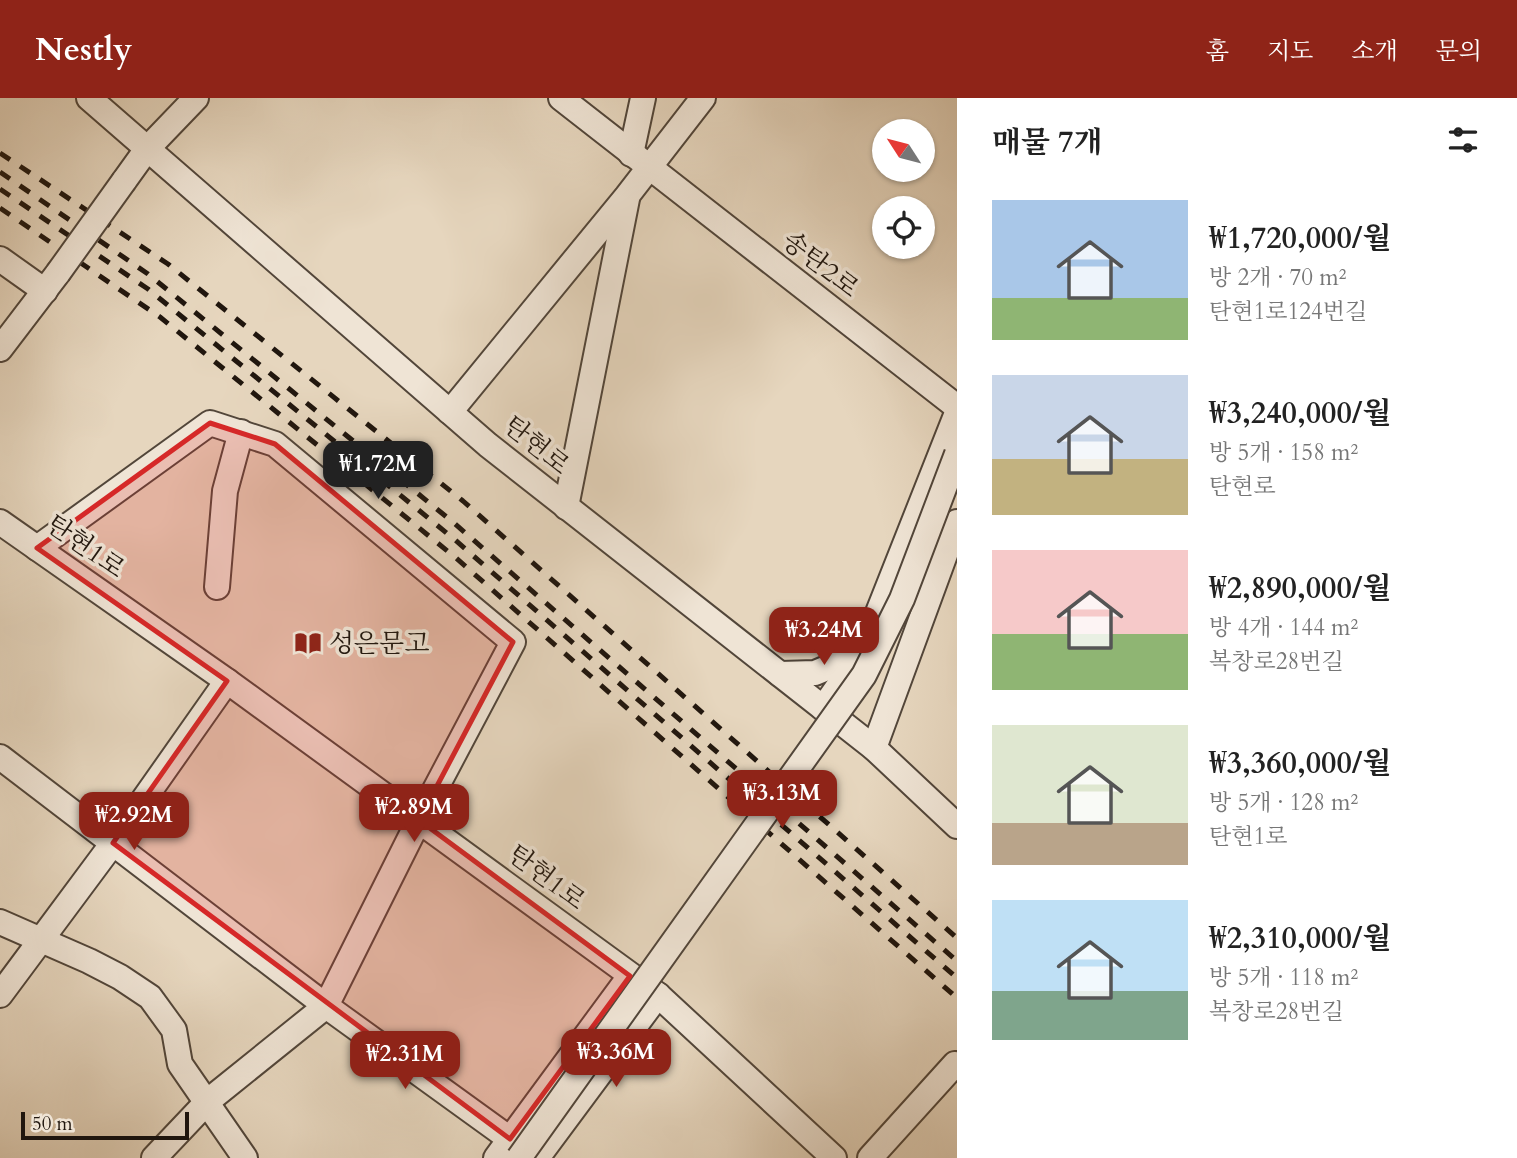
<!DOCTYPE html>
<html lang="ko">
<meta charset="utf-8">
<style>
body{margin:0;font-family:Cardo,"Noto Serif KR",serif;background:#f6f6f6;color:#222;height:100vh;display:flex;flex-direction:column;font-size:26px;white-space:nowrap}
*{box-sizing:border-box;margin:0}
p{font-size:23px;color:#767676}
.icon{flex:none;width:38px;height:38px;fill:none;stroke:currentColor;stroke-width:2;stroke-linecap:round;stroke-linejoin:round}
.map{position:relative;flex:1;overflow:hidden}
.panel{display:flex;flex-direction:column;background:#fff;width:560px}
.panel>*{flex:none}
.needle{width:46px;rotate:306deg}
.controls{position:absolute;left:872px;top:21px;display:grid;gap:14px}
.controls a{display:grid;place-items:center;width:63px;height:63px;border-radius:50%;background:#fff;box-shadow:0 2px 5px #0004;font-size:35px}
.scale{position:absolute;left:21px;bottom:18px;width:168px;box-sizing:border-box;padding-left:7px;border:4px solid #20160e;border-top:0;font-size:19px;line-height:24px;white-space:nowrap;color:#20160e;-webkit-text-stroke:5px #efe4d5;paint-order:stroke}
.price{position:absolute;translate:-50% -60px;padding:0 16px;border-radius:14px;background:#8f2418;color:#fff;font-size:23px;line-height:46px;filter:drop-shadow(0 2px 4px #0008)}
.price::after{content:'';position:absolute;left:50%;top:42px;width:21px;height:16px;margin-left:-10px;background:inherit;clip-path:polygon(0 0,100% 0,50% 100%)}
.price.selected{background:#222;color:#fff}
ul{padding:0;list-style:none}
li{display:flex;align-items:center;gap:21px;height:175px;padding:0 35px}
li span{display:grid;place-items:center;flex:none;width:196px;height:140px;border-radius:0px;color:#555}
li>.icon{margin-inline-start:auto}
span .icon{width:84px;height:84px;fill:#fffc;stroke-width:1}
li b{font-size:30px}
h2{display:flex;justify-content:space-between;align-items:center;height:84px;padding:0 35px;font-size:30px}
header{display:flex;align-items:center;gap:42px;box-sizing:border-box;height:98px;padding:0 35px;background:#8f2418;color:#fff}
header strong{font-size:33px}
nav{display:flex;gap:38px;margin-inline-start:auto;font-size:24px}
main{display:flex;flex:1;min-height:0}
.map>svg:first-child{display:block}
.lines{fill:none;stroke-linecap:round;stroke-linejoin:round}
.minor-casing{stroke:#52463a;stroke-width:28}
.minor{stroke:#efe4d5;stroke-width:24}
.rail{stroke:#20160e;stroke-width:5;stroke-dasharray:12 12;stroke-linecap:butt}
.minor-bridge-casing{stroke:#52463a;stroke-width:28;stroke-linecap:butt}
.minor-bridge{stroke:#efe4d5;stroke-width:24}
.marked{fill:#d62828;fill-opacity:0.2;stroke:#d62828;stroke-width:5;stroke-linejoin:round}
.labels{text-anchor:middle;stroke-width:7;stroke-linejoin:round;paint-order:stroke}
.street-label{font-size:26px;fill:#20160e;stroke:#efe4d5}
.poi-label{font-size:26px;fill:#20160e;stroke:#efe4d5;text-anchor:start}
</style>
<header>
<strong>Nestly</strong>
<nav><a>홈</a><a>지도</a><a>소개</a><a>문의</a></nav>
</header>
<main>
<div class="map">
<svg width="957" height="1060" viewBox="0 0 957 1060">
<rect width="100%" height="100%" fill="#e6d6be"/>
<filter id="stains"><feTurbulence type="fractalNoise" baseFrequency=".00286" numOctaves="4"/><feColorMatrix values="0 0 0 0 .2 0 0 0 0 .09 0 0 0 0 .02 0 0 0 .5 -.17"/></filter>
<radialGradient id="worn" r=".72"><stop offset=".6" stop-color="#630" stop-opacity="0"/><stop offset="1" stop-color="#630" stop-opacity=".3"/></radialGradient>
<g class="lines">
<!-- minor casing -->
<g class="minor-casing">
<g id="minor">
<polyline points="89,0 488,347 874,650 957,728"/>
<polyline points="561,0 957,309"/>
<polyline points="631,56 643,0"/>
<polyline points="124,83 147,51 196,0"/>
<polyline points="0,161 45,193"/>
<polyline points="0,251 58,175"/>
<polyline points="450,314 627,98 703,0"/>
<polyline points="566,409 627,101"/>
<polyline points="0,424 227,583 658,897 834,1060"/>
<polyline points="37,450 210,325 275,346 513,544 419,722 326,908 208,1003 154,1060"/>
<polyline points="217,489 225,393 241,334"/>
<polyline points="780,576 815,575 858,557"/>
<polyline points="823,610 862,555 957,315"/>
<polyline points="874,650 957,424"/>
<polyline points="0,659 326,908 510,1041 532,1060"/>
<polyline points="0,824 89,863 120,879 150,899 174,932 180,966 245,1060"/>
<polyline points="0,897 113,745 227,583"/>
<polyline points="496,1060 630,878"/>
<polyline points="537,1060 658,897"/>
<polyline points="870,1060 955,966"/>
</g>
</g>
<!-- minor -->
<use href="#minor" class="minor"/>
<!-- rail -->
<g class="rail">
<polyline points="0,55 168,166 463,403 957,840"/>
<polyline points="0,74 148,176 454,425 957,863"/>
<polyline points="0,91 148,191 454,441 957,880"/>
<polyline points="0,110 160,219 456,460 957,900"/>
</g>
<!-- minor-bridge casing -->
<g class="minor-bridge-casing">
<g id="minor-bridge">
<polyline points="58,175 124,83"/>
<polyline points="519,1060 864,577 902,501 957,356"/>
</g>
</g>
<!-- minor-bridge -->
<use href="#minor-bridge" class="minor-bridge"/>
</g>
<!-- marked area -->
<path class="marked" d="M210 325 275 346 513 544 419 722 630 878 510 1041 113 745 227 583 37 450Z"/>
<!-- icons -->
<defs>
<g id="library-bare" transform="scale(2.1)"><path d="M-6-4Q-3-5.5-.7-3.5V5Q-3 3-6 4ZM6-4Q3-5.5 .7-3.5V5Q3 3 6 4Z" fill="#8f2418" stroke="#efe4d5" stroke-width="2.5" paint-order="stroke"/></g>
</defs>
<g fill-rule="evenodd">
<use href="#library-bare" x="308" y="545"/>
</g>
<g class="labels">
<!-- street labels -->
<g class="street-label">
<text transform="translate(821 166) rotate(38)" y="9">송탄2로</text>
<text transform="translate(537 347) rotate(39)" y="9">탄현로</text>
<text transform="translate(86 448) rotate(35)" y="9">탄현1로</text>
<text transform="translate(547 779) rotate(37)" y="9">탄현1로</text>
</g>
<!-- poi labels -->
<g class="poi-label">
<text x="329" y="554">성은문고</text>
</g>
</g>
<rect width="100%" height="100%" filter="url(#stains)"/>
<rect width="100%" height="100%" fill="url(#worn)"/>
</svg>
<div class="controls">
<a><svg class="needle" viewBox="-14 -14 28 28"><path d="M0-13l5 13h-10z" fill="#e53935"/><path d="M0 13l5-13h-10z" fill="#767676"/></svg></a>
<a><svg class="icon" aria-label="locate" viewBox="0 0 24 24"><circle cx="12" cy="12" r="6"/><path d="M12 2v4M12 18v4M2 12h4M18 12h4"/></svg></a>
</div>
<div class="scale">50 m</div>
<b class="price selected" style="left:378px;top:403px">₩1.72M</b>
<b class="price" style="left:824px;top:569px">₩3.24M</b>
<b class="price" style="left:782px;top:732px">₩3.13M</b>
<b class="price" style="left:414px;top:746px">₩2.89M</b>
<b class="price" style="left:134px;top:754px">₩2.92M</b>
<b class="price" style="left:616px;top:991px">₩3.36M</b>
<b class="price" style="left:405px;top:993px">₩2.31M</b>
</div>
<section class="panel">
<h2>매물 7개<svg class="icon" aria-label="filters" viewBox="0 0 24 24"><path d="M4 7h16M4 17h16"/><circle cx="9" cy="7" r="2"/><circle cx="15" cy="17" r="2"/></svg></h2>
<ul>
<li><span style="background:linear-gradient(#a9c7e8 70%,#8fb573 0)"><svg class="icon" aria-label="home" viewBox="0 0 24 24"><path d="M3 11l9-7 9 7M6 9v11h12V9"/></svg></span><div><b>₩1,720,000/월</b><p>방 2개 · 70 m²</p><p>탄현1로124번길</p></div></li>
<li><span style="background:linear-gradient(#c9d6e8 60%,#c2b280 0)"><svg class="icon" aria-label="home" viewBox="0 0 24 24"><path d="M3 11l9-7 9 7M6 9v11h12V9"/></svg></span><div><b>₩3,240,000/월</b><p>방 5개 · 158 m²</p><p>탄현로</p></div></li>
<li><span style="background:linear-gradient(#f6c9c9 60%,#8fb573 0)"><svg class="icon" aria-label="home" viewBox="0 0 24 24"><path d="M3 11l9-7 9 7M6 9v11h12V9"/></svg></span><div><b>₩2,890,000/월</b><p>방 4개 · 144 m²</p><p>복창로28번길</p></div></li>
<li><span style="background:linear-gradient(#dfe7d0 70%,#b9a48a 0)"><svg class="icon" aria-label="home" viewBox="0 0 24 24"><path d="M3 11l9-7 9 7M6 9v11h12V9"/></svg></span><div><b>₩3,360,000/월</b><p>방 5개 · 128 m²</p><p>탄현1로</p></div></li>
<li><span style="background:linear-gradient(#bfe0f5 65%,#7fa58c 0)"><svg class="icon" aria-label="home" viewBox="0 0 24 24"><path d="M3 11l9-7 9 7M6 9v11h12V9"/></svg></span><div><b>₩2,310,000/월</b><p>방 5개 · 118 m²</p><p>복창로28번길</p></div></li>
</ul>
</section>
</main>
